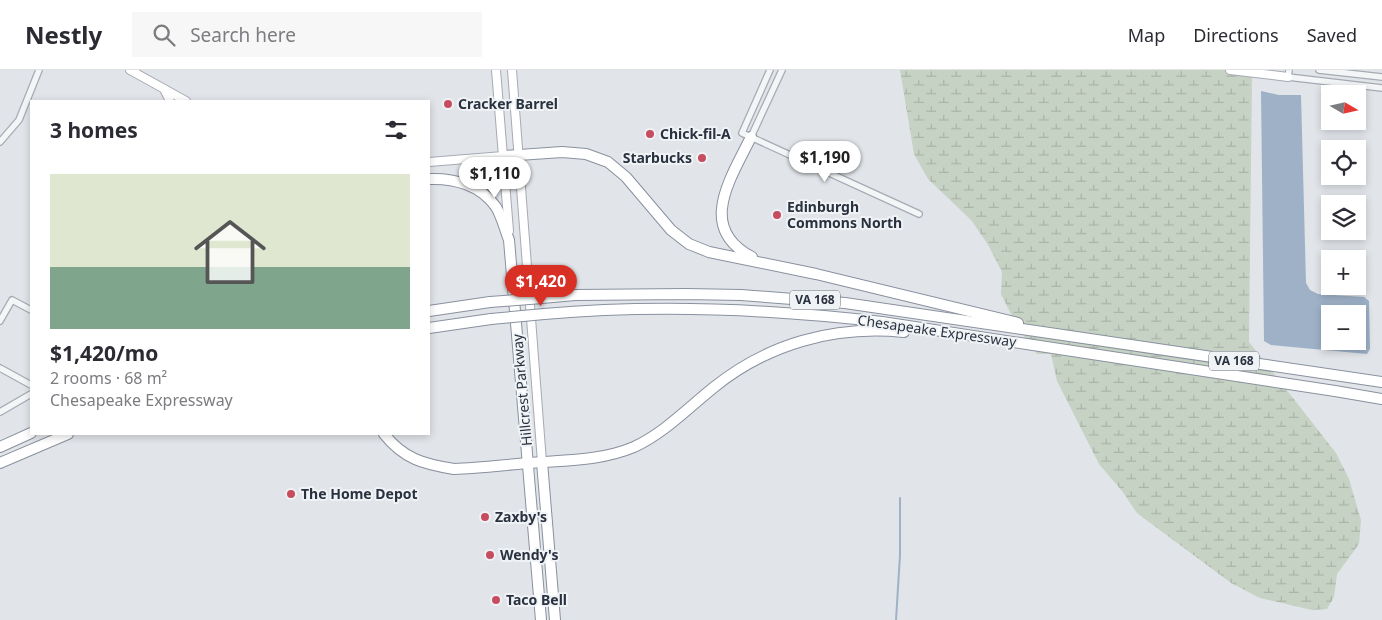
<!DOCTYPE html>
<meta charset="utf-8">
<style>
body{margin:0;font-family:"Noto Sans",sans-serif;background:#f7f7f7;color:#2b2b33;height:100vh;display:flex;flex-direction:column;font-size:19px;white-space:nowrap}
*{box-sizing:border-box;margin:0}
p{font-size:16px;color:#7c7c81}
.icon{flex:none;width:28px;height:28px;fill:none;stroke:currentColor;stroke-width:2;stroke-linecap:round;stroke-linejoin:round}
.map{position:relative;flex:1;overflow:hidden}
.side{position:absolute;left:30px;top:30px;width:400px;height:335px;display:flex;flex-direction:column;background:#fff;border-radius:0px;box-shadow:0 2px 8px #0003}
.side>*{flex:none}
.needle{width:32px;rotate:99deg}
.tools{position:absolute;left:1321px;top:15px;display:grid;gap:10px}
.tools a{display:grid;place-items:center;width:45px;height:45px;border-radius:0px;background:#fff;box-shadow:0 2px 8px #0003;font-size:25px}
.price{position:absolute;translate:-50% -42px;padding:0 11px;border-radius:18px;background:#fff;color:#222;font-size:16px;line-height:32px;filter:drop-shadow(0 1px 2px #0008)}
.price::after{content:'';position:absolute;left:50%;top:30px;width:15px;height:11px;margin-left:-8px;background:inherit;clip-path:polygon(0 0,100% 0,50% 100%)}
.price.selected{background:#d93025;color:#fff}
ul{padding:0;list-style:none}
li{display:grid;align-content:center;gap:10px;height:265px;padding:0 20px}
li+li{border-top:1px solid #e1e1e2}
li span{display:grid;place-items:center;height:155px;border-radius:0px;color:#555}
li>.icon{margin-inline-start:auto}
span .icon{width:90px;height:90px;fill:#fffc;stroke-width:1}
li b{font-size:21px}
h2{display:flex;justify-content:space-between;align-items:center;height:60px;padding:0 20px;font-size:21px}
header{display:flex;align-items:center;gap:30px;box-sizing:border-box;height:70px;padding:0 25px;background:#fff;border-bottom:1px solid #e1e1e2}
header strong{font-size:24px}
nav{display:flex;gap:28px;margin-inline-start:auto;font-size:18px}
.search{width:350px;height:45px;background:#f7f7f7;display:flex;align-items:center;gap:12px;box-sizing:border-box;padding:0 18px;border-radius:0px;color:#7c7c81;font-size:19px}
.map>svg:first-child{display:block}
.wetland{fill:url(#wetland-marsh)}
.water{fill:#9eb1c7;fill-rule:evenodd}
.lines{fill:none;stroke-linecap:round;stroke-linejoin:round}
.stream{stroke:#9eb1c7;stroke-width:2}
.street-casing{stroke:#a6abb3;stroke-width:8}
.secondary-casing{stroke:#a6abb3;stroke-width:10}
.highway-casing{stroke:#89919f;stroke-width:12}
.street{stroke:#f3f5f7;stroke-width:5.5}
.secondary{stroke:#fff;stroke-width:8}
.highway{stroke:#fff;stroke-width:10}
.highway-bridge-casing{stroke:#89919f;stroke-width:12;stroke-linecap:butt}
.highway-bridge{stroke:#fff;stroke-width:10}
.poi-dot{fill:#c74d5e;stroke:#f0f3f6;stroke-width:2}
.labels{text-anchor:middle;stroke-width:4;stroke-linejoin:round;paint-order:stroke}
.shield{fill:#f0f3f6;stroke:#656c77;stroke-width:1}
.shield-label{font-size:12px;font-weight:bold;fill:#2a3240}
.poi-label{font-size:14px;font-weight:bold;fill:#2a3240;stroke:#f0f3f6;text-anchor:start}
.street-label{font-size:14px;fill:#2a3240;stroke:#f0f3f6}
</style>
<header>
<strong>Nestly</strong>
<div class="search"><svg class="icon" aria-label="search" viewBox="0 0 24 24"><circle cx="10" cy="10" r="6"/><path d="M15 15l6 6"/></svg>Search here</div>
<nav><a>Map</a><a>Directions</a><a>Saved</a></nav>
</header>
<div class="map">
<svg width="1382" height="550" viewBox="0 0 1382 550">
<defs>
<pattern id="wetland-marsh" width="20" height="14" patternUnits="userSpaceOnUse" patternTransform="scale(1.25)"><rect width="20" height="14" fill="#c6d2c3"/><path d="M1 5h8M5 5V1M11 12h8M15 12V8" fill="none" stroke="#aab5a9"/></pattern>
</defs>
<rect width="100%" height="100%" fill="#e1e4e9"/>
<!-- wetland -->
<polygon class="wetland" points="900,0 1252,0 1249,272 1336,383 1349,409 1361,450 1359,474 1337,504 1334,527 1327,539 1312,540 1260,528 1231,513 1137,443 1122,421 1099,394 1057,311 1051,284 1037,284 1018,258 1001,224 1002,202 987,173 971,150 928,109 914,84"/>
<!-- water -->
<path class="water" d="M1261 21 1279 25H1301L1306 213 1310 220 1318 224 1364 227 1369 231 1370 279 1367 284 1271 275 1264 271ZM1330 244H1358V271H1330Z"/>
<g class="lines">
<!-- stream -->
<polyline class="stream" points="896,550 900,485 900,428"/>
<!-- street casing -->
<g class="street-casing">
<g id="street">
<polyline points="770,0 742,63 919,144"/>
<polyline points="1289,0 1288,7 1382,18"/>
<polyline points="1319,0 1382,7"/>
<polyline points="751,67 782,0"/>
<polyline points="0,72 19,50 39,0"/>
<polyline points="0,251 12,230 31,240"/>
<polyline points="0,298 31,315"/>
<polyline points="0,342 31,324"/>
</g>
</g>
<!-- secondary casing -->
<g class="secondary-casing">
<g id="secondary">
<polyline points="130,0 186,31"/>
<polyline points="496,0 509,161"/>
<polyline points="512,0 542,392"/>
<polyline points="1230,0 1288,7"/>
<polyline points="164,19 170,31"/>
<polyline points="429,92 503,86"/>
</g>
</g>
<!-- highway casing -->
<g class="highway-casing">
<g id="highway">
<path d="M751 67C731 108 696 158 752 187"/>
<polyline points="503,86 562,82 586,84 608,92 626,107 671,160 689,174 709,182 816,204 1018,253"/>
<path d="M429 109C454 108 481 115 496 137 502 147 505 160 509 170L541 550"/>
<polyline points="542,228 575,225 686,224 741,225 845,233 1382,312"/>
<polyline points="429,241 490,232"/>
<path d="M544 244C657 234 770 239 882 252L1335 321 1382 329"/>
<polyline points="429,258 491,249"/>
<path d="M384 364C404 389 423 394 454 399 479 398 504 395 529 393 564 390 601 391 634 377 664 363 687 339 713 318 767 274 834 255 904 262"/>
<polyline points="0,377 31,363"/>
<polyline points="542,392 555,550"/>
<polyline points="0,393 68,364"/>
</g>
</g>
<!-- street -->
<use href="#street" class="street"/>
<!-- secondary -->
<use href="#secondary" class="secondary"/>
<!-- highway -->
<use href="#highway" class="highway"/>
<!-- highway-bridge casing -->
<g class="highway-bridge-casing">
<g id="highway-bridge">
<polyline points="490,232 542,228"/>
<polyline points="491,249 544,244"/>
</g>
</g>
<!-- highway-bridge -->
<use href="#highway-bridge" class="highway-bridge"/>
</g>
<!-- markers -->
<g class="poi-dot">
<circle cx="448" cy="34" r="5"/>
<circle cx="650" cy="64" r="5"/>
<circle cx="702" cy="88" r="5"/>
<circle cx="777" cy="145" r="5"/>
<circle cx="291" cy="424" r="5"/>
<circle cx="485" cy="447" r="5"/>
<circle cx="490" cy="485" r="5"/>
<circle cx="496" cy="530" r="5"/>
</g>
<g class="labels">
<!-- shield labels -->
<g class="shield">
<rect x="790" y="220.5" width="50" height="19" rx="4"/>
<rect x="1209" y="281.5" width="50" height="19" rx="4"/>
</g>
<g class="shield-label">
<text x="815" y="234">VA 168</text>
<text x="1234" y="295">VA 168</text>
</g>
<!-- poi labels -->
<g class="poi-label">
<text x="458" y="39">Cracker Barrel</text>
<text x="660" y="69">Chick-fil-A</text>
<text x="692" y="93" text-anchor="end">Starbucks</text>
<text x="787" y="142">Edinburgh<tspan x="787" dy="16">Commons North</tspan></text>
<text x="301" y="429">The Home Depot</text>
<text x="495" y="452">Zaxby's</text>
<text x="500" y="490">Wendy's</text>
<text x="506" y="535">Taco Bell</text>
</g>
<!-- street labels -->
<g class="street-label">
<text transform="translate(937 261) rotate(8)" y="5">Chesapeake Expressway</text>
<text transform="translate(522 320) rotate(-95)" y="5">Hillcrest Parkway</text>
</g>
</g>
</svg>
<div class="tools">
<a><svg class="needle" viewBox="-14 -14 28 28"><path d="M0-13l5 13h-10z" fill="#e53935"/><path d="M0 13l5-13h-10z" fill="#7c7c81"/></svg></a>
<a><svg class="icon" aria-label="locate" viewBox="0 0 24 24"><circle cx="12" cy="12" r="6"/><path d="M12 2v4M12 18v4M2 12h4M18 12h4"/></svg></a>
<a><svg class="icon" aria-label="layers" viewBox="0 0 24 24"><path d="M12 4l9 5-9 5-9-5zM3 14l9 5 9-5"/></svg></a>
<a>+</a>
<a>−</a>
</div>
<b class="price" style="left:825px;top:113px">$1,190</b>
<b class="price" style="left:495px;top:129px">$1,110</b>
<b class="price selected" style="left:541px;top:237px">$1,420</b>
<section class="side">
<h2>3 homes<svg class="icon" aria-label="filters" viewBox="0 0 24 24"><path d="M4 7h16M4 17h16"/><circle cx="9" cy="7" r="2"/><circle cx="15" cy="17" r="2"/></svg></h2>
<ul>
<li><span style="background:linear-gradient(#dfe7d0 60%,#7fa58c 0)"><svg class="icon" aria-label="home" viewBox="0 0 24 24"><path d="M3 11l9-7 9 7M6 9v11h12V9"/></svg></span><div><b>$1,420/mo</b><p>2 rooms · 68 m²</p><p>Chesapeake Expressway</p></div></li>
</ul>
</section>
</div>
